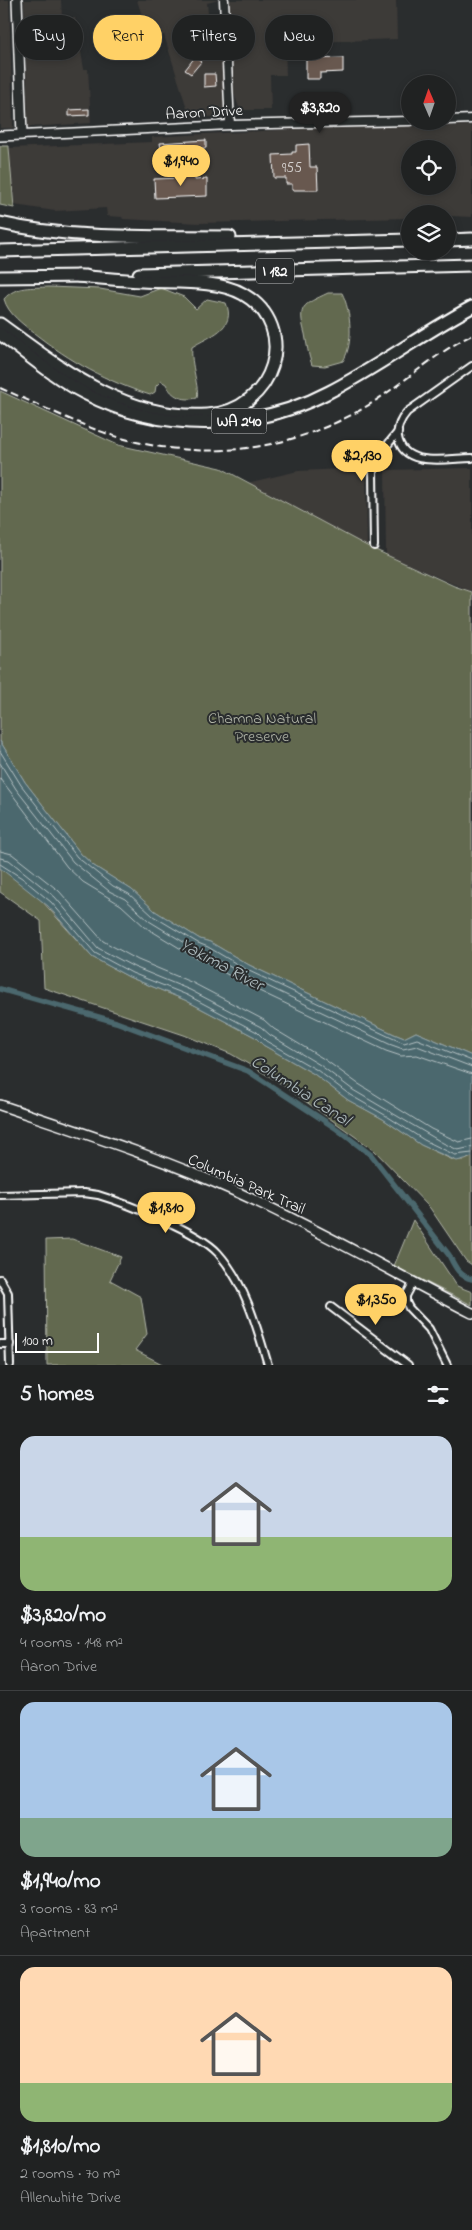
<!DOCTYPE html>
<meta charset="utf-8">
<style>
body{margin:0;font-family:"Indie Flower",sans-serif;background:#2d2f2f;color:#f1f3f6;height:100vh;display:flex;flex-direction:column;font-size:19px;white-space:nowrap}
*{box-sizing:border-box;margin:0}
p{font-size:16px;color:#a2a4a5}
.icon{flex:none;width:28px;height:28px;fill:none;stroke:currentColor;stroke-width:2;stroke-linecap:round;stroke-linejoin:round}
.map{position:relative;height:1365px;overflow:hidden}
.drawer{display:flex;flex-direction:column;background:#202222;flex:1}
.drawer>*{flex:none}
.top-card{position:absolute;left:15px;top:15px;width:442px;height:45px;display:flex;gap:10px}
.needle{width:32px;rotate:358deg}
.controls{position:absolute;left:401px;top:75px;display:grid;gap:10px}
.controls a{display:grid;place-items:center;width:55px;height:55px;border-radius:50%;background:#202222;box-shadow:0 2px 8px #0003,0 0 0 1px #3d3f40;font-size:25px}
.scale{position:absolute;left:15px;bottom:12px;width:84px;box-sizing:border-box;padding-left:5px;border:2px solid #fff;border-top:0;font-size:14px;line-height:18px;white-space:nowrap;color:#fff;-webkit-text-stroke:4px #2a2d2e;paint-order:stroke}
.price{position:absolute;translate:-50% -42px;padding:0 11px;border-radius:18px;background:#ffd166;color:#111;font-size:16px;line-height:32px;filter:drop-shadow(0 1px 2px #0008)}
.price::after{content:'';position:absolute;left:50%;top:30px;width:15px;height:11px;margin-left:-8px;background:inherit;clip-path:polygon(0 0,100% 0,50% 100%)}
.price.active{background:#222;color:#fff}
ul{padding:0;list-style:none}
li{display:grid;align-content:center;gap:10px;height:265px;padding:0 20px}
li+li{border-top:1px solid #3d3f40}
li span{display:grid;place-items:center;height:155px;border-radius:15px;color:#555}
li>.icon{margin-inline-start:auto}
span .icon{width:90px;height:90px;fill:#fffc;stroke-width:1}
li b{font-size:21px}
h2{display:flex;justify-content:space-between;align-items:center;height:60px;padding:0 20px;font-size:21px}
.pill{padding:0 18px;border-radius:22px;background:#202222;box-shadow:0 2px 8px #0003,0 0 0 1px #3d3f40;font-size:18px;line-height:45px}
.pill.active{background:#ffd166;color:#111}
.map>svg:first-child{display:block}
.built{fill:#3d3a38;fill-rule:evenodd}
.green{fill:#62694f;stroke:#b0b4a7}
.water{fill:#4b686e;stroke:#93a4a8}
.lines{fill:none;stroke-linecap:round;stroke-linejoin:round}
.shore{stroke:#b7c3c5;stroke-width:1}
.canal{stroke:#4b686e;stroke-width:5.5}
.building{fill:#685850;stroke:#fff}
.minor-casing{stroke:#fff;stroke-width:10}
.tertiary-casing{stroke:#fff;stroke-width:11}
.secondary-casing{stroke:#fff;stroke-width:12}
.motorway-casing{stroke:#fff;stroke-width:15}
.minor{stroke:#2a2d2e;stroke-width:6}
.tertiary{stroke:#2a2d2e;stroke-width:8}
.secondary{stroke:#2a2d2e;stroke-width:9}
.motorway{stroke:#2a2d2e;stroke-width:11}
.rail{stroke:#fff;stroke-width:2;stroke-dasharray:8 4;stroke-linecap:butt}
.labels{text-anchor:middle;stroke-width:4;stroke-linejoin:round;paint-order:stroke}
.number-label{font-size:14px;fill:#d9d5d3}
.shield{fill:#2a2d2e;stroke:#bfc0c0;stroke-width:1}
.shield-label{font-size:15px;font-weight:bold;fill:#fff}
.street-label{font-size:16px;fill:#fff;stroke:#2a2d2e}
.park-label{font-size:16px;fill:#b0b4a7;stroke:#2a2d2e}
.water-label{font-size:18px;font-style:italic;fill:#aebbbe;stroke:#2a2d2e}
</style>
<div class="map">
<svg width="472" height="1365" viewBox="0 0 472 1365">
<rect width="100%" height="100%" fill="#2a2d2e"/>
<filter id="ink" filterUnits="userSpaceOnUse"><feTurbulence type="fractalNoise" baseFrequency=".02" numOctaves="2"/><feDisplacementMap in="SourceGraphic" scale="10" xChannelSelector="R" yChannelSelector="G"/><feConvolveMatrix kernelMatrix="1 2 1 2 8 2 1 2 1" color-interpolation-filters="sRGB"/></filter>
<g filter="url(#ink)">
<!-- built -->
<g class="built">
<polygon points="0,0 9,0 13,128 0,128"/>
<polygon points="24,0 61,0 62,18 75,18 84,69 88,69 91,123 28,127"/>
<polygon points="137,0 219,0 207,3 210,33 222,33 224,116 190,118 164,35 148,35"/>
<polygon points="228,0 396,0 397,39 285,43 286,75 270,75 271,110 240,110 234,94"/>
<path d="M472 125V217L410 214V218L200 223 123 219 122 217 107 216 106 208 55 211 14 205 9 148 152 142V137L295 129ZM410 149H448V186H410Z"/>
<polygon points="366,468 367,546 247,483 298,471"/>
<polygon points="472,468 472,592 386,555 385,470"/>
</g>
<!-- green -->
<g class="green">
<polygon points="0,146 9,146 9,148 14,208 0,205"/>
<path d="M49 287 100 289 140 296 161 288 184 297 196 309 207 299 226 303C237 329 209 336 192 347 190 363 200 389 197 398 183 401 172 397 166 384L161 381 156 386 155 392 150 395C106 381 71 362 34 333 23 324 8 314 4 299 16 285 32 288 49 287Z"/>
<path d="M328 293H342C351 311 354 344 343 361L325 366 312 365C308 354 307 345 305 334 297 305 303 305 328 293Z"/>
<polygon points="0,391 118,445 221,468 367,546 454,586 472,592 472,1056 416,1032 404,1038 394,1034 249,965 210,942 200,939 155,911 132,890 94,866 81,854 25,782 0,741"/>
<polygon points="0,854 92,957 129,977 185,1000 255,1037 263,1045 314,1074 348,1100 383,1119 421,1145 453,1160 465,1160 472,1157 472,1265 466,1261 430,1208 374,1150 274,1079 231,1054 184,1035 44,988 41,921 0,892"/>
<polygon points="413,1220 457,1286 472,1292 472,1305 394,1266"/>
<polygon points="72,1239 121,1257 110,1280 141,1297 147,1334 135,1350 164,1365 47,1365 46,1240"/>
</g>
<!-- water -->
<polygon class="water" points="0,741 25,782 81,854 94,866 132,890 155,911 200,939 210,942 249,965 394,1034 404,1038 416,1032 472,1056 472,1157 457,1161 421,1145 383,1119 348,1100 314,1074 263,1045 255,1037 185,1000 129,977 92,957 48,906 0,868"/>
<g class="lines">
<!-- shore -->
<g class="shore">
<polyline points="0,751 21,785 77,857 113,886 129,894 153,916 198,943 208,947 247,970 392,1038 404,1043 417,1039 472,1061"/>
<polyline points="0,763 16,789 73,862 109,891 125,899 149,921 195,949 206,953 244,975 389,1044 403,1049 417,1046 472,1067"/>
<polyline points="0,778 67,867 83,882 121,905 145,927 191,955 203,960 240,982 386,1051 401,1056 417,1055 472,1074"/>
<polyline points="0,851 12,854 59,891 103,941 138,960 193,983 264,1020 274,1029 324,1059 357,1083 431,1129 459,1142 472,1139"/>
<polyline points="0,858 9,860 55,897 98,948 134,967 190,990 261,1027 270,1035 320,1065 353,1090 443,1143 458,1150 472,1147"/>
<polyline points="0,864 22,878 51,902 95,953 132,973 187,995 257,1032 266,1041 317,1070 350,1095 385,1115 424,1140 455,1155 472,1153"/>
</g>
<!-- canal -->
<path class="canal" d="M0 989 116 1022 248 1071 337 1129 371 1155 449 1255C455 1267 459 1276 472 1279"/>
</g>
<!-- building -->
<g class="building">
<polygon points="195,57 201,62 191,74 185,70"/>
<polygon points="343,58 343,72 320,73 320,79 306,79 306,59"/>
<polygon points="204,74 215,74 216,86 204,87"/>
<polygon points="89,109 89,115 69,116 69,110"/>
<polygon points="206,140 206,148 174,150 174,148 161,149 160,143"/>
<polygon points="309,144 310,167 317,167 318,190 292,190 292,184 286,184 286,178 274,178 273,155 292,154 292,152 296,152 296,145"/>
<polygon points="183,172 195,172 195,180 207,179 207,196 155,198 154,179 183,178"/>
</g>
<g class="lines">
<!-- minor casing -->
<g class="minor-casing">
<g id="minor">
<path d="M472 366 407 412C401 419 396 427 398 437 403 469 449 458 472 458"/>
<polyline points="374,546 373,471 380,454 398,432"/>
<path d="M0 1195 84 1193 98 1195C128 1204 198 1231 218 1253 245 1283 257 1327 268 1365"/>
<polyline points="0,1279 8,1293 10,1365"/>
<polyline points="413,1283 406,1296 406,1302 409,1308 429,1329 447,1365"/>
<polyline points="331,1307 408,1365"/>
<polyline points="0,1344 10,1344"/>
</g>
</g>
<!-- tertiary casing -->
<g class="tertiary-casing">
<g id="tertiary">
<polyline points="224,0 230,125"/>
<polyline points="448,120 472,119"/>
<polyline points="22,135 230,125 410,121"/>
</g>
</g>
<!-- secondary casing -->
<g class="secondary-casing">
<g id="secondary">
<polyline points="0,136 22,135 17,0"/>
<path d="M0 1105C80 1132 162 1158 239 1193 318 1229 394 1273 472 1313"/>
</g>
</g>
<!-- motorway casing -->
<g class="motorway-casing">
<g id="motorway">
<path d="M0 223C75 240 153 236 230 237"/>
<polyline points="448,240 472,239"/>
<polyline points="0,251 410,240"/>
<polyline points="139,274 472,265"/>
<polyline points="0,277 86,276"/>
<path d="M0 324C62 369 125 420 207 415 275 411 301 327 243 294 217 279 172 283 142 281 121 280 99 278 78 276"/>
<path d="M0 334C27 354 54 377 84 393 160 433 253 432 329 392 378 367 423 333 472 307"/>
</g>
</g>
<!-- minor -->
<use href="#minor" class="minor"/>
<!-- tertiary -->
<use href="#tertiary" class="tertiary"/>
<!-- secondary -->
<use href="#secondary" class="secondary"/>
<!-- motorway -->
<use href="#motorway" class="motorway"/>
<!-- rail -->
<path class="rail" d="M0 388C38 404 80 426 118 437 201 462 288 452 362 409 400 387 433 354 472 335"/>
</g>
</g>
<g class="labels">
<!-- number labels -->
<g class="number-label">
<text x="292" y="172">955</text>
</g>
<!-- shield labels -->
<g class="shield">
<rect x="256" y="258.5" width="38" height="25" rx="4"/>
<rect x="211.5" y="408.5" width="55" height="25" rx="4"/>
</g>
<g class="shield-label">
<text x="275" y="276">I 182</text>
<text x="239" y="426">WA 240</text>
</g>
<!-- street labels -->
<g class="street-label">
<text transform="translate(204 111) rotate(-3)" y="6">Aaron Drive</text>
<text transform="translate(247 1183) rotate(24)" y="6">Columbia Park Trail</text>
</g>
<!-- park labels -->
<g class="park-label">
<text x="262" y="723">Chamna Natural<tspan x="262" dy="18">Preserve</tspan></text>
</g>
<!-- water labels -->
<g class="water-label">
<text transform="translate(222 964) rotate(28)" y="6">Yakima River</text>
<text transform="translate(301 1090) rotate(33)" y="6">Columbia Canal</text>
</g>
</g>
</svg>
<div class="controls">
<a><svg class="needle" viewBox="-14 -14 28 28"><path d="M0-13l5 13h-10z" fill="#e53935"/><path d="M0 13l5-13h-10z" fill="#a2a4a5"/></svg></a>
<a><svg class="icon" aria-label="locate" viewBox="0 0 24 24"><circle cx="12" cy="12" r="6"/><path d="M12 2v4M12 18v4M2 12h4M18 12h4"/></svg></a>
<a><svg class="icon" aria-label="layers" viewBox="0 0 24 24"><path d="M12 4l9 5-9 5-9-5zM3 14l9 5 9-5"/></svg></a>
</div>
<div class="scale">100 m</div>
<b class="price active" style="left:320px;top:134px">$3,820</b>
<b class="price" style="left:181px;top:187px">$1,940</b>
<b class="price" style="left:362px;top:482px">$2,130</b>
<b class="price" style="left:166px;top:1234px">$1,810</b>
<b class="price" style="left:376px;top:1326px">$1,350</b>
<div class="top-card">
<a class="pill">Buy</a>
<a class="pill active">Rent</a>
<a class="pill">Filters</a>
<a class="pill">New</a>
</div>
</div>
<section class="drawer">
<h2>5 homes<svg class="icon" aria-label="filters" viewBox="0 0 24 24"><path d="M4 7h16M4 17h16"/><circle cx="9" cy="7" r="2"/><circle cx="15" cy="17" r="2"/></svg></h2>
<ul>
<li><span style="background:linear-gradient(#c9d6e8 65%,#8fb573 0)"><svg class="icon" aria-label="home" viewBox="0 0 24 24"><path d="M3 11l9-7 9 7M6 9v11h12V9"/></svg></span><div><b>$3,820/mo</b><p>4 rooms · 148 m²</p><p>Aaron Drive</p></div></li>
<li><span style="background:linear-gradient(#a9c7e8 75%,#7fa58c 0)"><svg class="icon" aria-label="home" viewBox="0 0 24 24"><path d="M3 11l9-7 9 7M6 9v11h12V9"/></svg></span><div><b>$1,940/mo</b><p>3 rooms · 83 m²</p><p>Apartment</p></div></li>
<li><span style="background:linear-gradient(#ffd9b3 75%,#8fb573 0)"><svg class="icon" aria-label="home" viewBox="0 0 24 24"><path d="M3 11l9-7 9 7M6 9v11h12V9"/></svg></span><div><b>$1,810/mo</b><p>2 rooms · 70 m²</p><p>Allenwhite Drive</p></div></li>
</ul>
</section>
